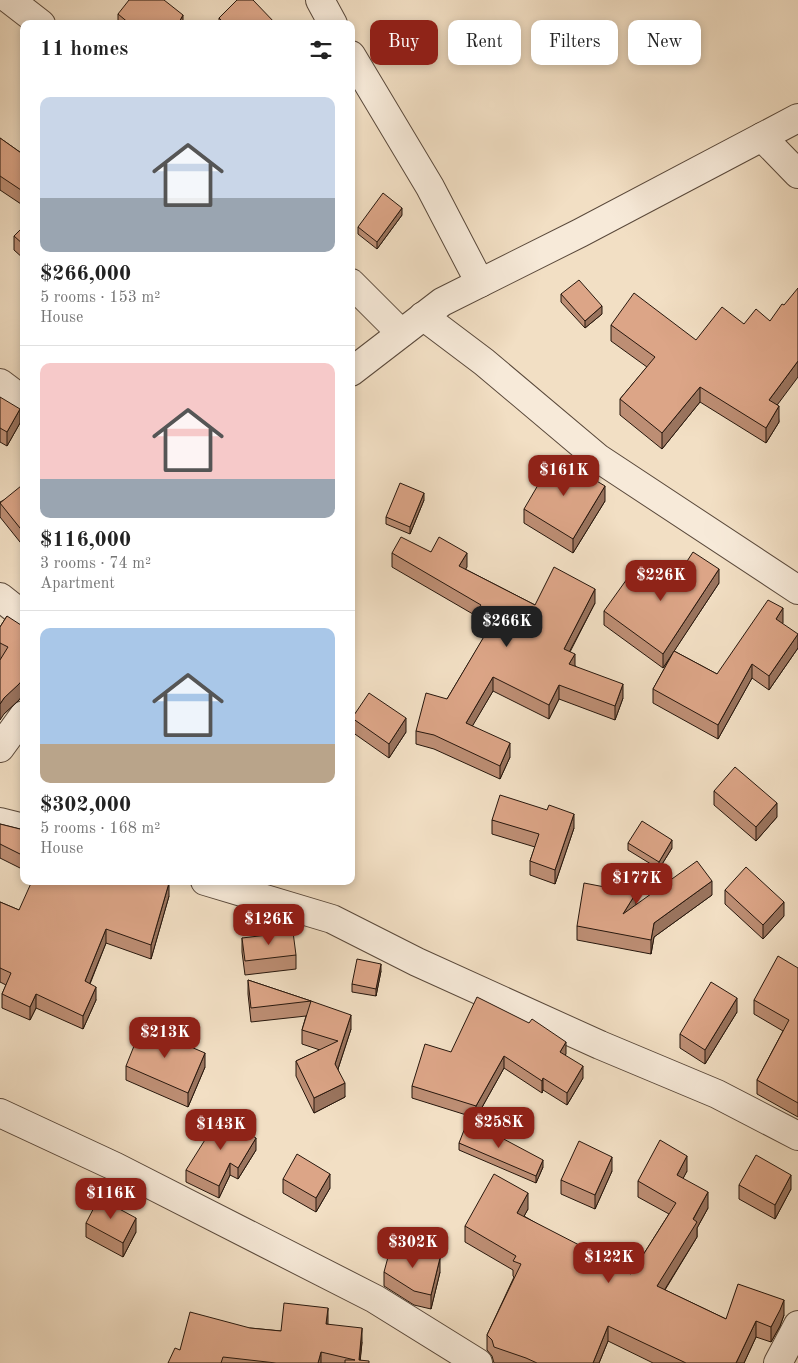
<!DOCTYPE html>
<meta charset="utf-8">
<style>
body{margin:0;font-family:"Old Standard TT",serif;background:#f6f6f6;color:#222;height:100vh;display:flex;flex-direction:column;font-size:19px;white-space:nowrap}
*{box-sizing:border-box;margin:0}
p{font-size:16px;color:#767676}
.icon{flex:none;width:28px;height:28px;fill:none;stroke:currentColor;stroke-width:2;stroke-linecap:round;stroke-linejoin:round}
.map{position:relative;flex:1;overflow:hidden}
.drawer{position:absolute;left:20px;top:20px;width:335px;height:865px;display:flex;flex-direction:column;background:#fff;border-radius:10px;box-shadow:0 2px 8px #0003}
.drawer>*{flex:none}
.guide{position:absolute;left:370px;top:20px;width:352px;height:45px;display:flex;gap:10px}
.price{position:absolute;translate:-50% -42px;padding:0 11px;border-radius:10px;background:#8f2418;color:#fff;font-size:16px;line-height:32px;filter:drop-shadow(0 1px 2px #0008)}
.price::after{content:'';position:absolute;left:50%;top:30px;width:15px;height:11px;margin-left:-8px;background:inherit;clip-path:polygon(0 0,100% 0,50% 100%)}
.price.selected{background:#222;color:#fff}
ul{padding:0;list-style:none}
li{display:grid;align-content:center;gap:10px;height:265px;padding:0 20px}
li+li{border-top:1px solid #e0e0e0}
li span{display:grid;place-items:center;height:155px;border-radius:10px;color:#555}
li>.icon{margin-inline-start:auto}
span .icon{width:90px;height:90px;fill:#fffc;stroke-width:1}
li b{font-size:21px}
h2{display:flex;justify-content:space-between;align-items:center;height:60px;padding:0 20px;font-size:21px}
.pill{padding:0 18px;border-radius:10px;background:#fff;box-shadow:0 2px 8px #0003;font-size:18px;line-height:45px}
.pill.selected{background:#8f2418;color:#fff}
.map>svg:first-child{display:block}
.lines{fill:none;stroke-linecap:round;stroke-linejoin:round}
.street-casing{stroke:#5a493b;stroke-width:30}
.street{stroke:#f7ead9;stroke-width:28}
.wall{fill:#bd8e74;stroke:#27170d}
.shaded-wall{fill:#9a745e;stroke:#27170d}
.building{fill:#dca587;stroke:#27170d}
</style>
<div class="map">
<svg width="798" height="1363" viewBox="0 0 798 1363">
<rect width="100%" height="100%" fill="#f2dfc4"/>
<filter id="stains"><feTurbulence type="fractalNoise" baseFrequency=".004" numOctaves="4"/><feColorMatrix values="0 0 0 0 .2 0 0 0 0 .09 0 0 0 0 .02 0 0 0 .5 -.17"/></filter>
<radialGradient id="worn" r=".72"><stop offset=".6" stop-color="#630" stop-opacity="0"/><stop offset="1" stop-color="#630" stop-opacity=".3"/></radialGradient>
<g class="lines">
<!-- street casing -->
<g class="street-casing">
<g id="street">
<polyline points="10,0 41,24"/>
<polyline points="320,0 333,24"/>
<polyline points="351,55 430,187 480,283"/>
<polyline points="762,137 798,174"/>
<polyline points="351,283 401,333"/>
<polyline points="423,316 484,362 598,458 798,590"/>
<polyline points="351,372 442,302 580,233 798,118"/>
<polyline points="0,383 24,401"/>
<polyline points="0,597 24,616"/>
<polyline points="0,748 24,715"/>
<polyline points="0,822 24,828"/>
<polyline points="205,881 332,919 417,962 600,1045 717,1094 798,1136"/>
<polyline points="0,1113 116,1167 375,1299 478,1363"/>
<polyline points="778,1363 798,1325"/>
</g>
</g>
<!-- street -->
<use href="#street" class="street"/>
</g>
<!-- wall -->
<g class="wall">
<polygon points="118,14 183,24 118,24"/>
<polygon points="219,18 276,24 219,24"/>
<polygon points="0,138 24,155 24,206 0,190"/>
<polygon points="402,215 377,249 358,234 358,227"/>
<polygon points="24,226 24,259 14,250 14,236"/>
<polygon points="561,294 602,314 585,328 561,302"/>
<polygon points="611,325 777,405 779,422 766,443 700,402 662,449 620,415 620,399 647,367 611,341"/>
<polygon points="0,397 20,423 7,446 0,442"/>
<polygon points="24,490 24,547 0,517 0,502"/>
<polygon points="424,500 410,534 386,524 386,517"/>
<polygon points="605,501 573,553 524,523 524,509"/>
<polygon points="431,552 467,567 465,569 535,605 595,603 570,652 575,666 623,698 615,720 559,699 549,719 493,691 472,726 510,757 500,779 434,749 416,744 416,731 447,699 489,629 478,623 478,617 392,567 392,553"/>
<polygon points="719,583 674,651 717,674 783,623 782,623 798,648 769,690 752,678 718,739 653,703 653,689 672,655 663,668 604,625 604,611 669,589"/>
<polygon points="7,616 19,700 4,714 0,658 0,627"/>
<polygon points="352,718 406,732 389,758 352,732"/>
<polygon points="714,791 777,817 756,841 714,805"/>
<polygon points="492,820 574,828 555,884 530,875 530,861 535,847 492,834"/>
<polygon points="0,824 24,830 24,870 0,858"/>
<polygon points="628,843 672,848 659,869 628,850"/>
<polygon points="725,890 784,916 763,939 725,904"/>
<polygon points="712,895 654,937 651,954 577,940 577,926 636,905"/>
<polygon points="169,896 151,959 106,943 90,984 96,1000 83,1029 36,1008 30,1020 2,1008 2,994 6,985 0,982 0,902 19,910"/>
<polygon points="242,938 296,955 296,969 245,975 242,952"/>
<polygon points="798,968 798,1117 757,1094 757,1080 783,1031 754,1014 754,1000"/>
<polygon points="381,971 376,996 352,992 352,984"/>
<polygon points="248,980 311,1001 351,1029 338,1069 345,1097 314,1113 296,1076 296,1061 320,1050 302,1044 302,1030 306,1016 251,1022 248,994"/>
<polygon points="737,1012 705,1064 680,1048 680,1034"/>
<polygon points="451,1052 566,1054 565,1055 583,1078 567,1105 543,1090 542,1093 504,1068 476,1118 412,1098 412,1086"/>
<polygon points="126,1066 205,1067 188,1107 126,1080"/>
<polygon points="459,1143 543,1167 536,1183 459,1150"/>
<polygon points="256,1150 238,1179 230,1175 219,1198 186,1182 186,1170"/>
<polygon points="612,1171 595,1209 561,1194 561,1180"/>
<polygon points="687,1171 683,1178 708,1208 697,1228 697,1237 665,1290 726,1319 784,1315 780,1326 771,1342 756,1337 744,1363 653,1363 608,1341 599,1363 494,1363 492,1356 487,1350 487,1335 514,1277 513,1276 513,1270 465,1242 465,1226 528,1209 524,1216 583,1251 631,1274 669,1214 638,1197 638,1181"/>
<polygon points="283,1179 330,1188 316,1212 283,1193"/>
<polygon points="739,1185 791,1189 775,1219 739,1199"/>
<polygon points="86,1223 136,1232 123,1257 86,1237"/>
<polygon points="384,1272 440,1272 431,1309 414,1305 384,1286"/>
<polygon points="328,1324 362,1342 360,1360 369,1363 168,1363 180,1350 250,1328 281,1331"/>
</g>
<!-- shaded-wall -->
<g class="shaded-wall">
<polygon points="183,15 183,24 178,24"/>
<polygon points="402,208 402,215 377,249 377,242"/>
<polygon points="602,306 602,314 585,328 585,321"/>
<polygon points="798,361 798,377 769,416 769,400"/>
<polygon points="700,387 700,402 662,449 662,433"/>
<polygon points="779,406 779,422 766,443 766,428"/>
<polygon points="20,409 20,423 7,446 7,432"/>
<polygon points="605,486 605,501 573,553 573,539"/>
<polygon points="424,493 424,500 410,534 410,527"/>
<polygon points="467,553 467,567 459,580 459,566"/>
<polygon points="719,569 719,583 663,668 663,654"/>
<polygon points="595,589 595,603 564,662 564,649"/>
<polygon points="783,608 783,623 776,633 776,619"/>
<polygon points="798,634 798,648 769,690 769,676"/>
<polygon points="575,654 575,668 569,664"/>
<polygon points="752,664 752,678 718,739 718,725"/>
<polygon points="493,677 493,691 466,737 466,723"/>
<polygon points="24,678 24,693 19,700 4,714 0,720 0,704 4,698"/>
<polygon points="623,684 623,698 615,720 615,706"/>
<polygon points="559,685 559,699 549,719 549,705"/>
<polygon points="406,718 406,732 389,758 389,744"/>
<polygon points="510,743 510,757 500,779 500,766"/>
<polygon points="777,803 777,817 756,841 756,827"/>
<polygon points="574,814 574,828 555,884 555,870"/>
<polygon points="672,840 672,848 659,869 659,862"/>
<polygon points="712,881 712,895 654,937 651,954 651,940 654,923"/>
<polygon points="169,883 169,896 151,959 151,945"/>
<polygon points="636,893 636,907 623,914"/>
<polygon points="784,902 784,916 763,939 763,925"/>
<polygon points="106,929 106,943 85,995 85,981"/>
<polygon points="381,964 381,971 376,996 376,989"/>
<polygon points="96,987 96,1000 83,1029 83,1016"/>
<polygon points="36,994 36,1008 30,1020 30,1007"/>
<polygon points="737,998 737,1012 705,1064 705,1050"/>
<polygon points="351,1015 351,1029 335,1078 335,1064"/>
<polygon points="566,1042 566,1054 560,1064 560,1052"/>
<polygon points="205,1053 205,1067 188,1107 188,1093"/>
<polygon points="504,1056 504,1068 476,1118 476,1106"/>
<polygon points="583,1066 583,1078 567,1105 567,1093"/>
<polygon points="543,1078 543,1090 542,1093 542,1081"/>
<polygon points="345,1083 345,1097 314,1113 314,1098"/>
<polygon points="256,1138 256,1150 238,1179 238,1168"/>
<polygon points="687,1156 687,1171 677,1190 677,1175"/>
<polygon points="612,1157 612,1171 595,1209 595,1195"/>
<polygon points="543,1160 543,1167 536,1183 536,1176"/>
<polygon points="230,1163 230,1175 219,1198 219,1186"/>
<polygon points="330,1174 330,1188 316,1212 316,1198"/>
<polygon points="791,1175 791,1189 775,1219 775,1205"/>
<polygon points="708,1192 708,1208 697,1228 697,1237 657,1302 657,1286"/>
<polygon points="528,1193 528,1209 517,1229 517,1213"/>
<polygon points="136,1218 136,1232 123,1257 123,1243"/>
<polygon points="440,1258 440,1272 431,1309 431,1295"/>
<polygon points="784,1300 784,1315 780,1326 771,1342 771,1327"/>
<polygon points="328,1308 328,1322 326,1338 326,1324"/>
<polygon points="756,1321 756,1337 744,1363 736,1363"/>
<polygon points="608,1326 608,1341 599,1363 593,1363"/>
<polygon points="362,1328 362,1342 360,1363 359,1363"/>
<polygon points="321,1352 321,1363 318,1363"/>
</g>
<!-- building -->
<g class="building">
<polygon points="129,0 164,0 183,15 178,24 130,24 118,14"/>
<polygon points="237,0 253,0 276,24 225,24 219,18"/>
<polygon points="0,138 24,155 24,192 0,176"/>
<polygon points="383,193 402,208 377,242 358,227"/>
<polygon points="24,226 24,245 14,236"/>
<polygon points="579,280 602,306 585,321 561,294"/>
<polygon points="798,288 798,361 769,400 779,406 766,428 700,387 662,433 620,399 655,357 611,325 634,293 696,340 722,307 744,324 756,309 770,321 782,304 784,305"/>
<polygon points="0,397 20,409 7,432 0,428"/>
<polygon points="555,456 605,486 573,539 524,509"/>
<polygon points="400,483 424,493 410,527 386,517"/>
<polygon points="21,486 24,490 24,533 0,503"/>
<polygon points="401,537 431,552 439,537 467,553 459,566 535,605 554,567 595,589 564,649 575,654 569,664 623,684 615,706 559,685 549,705 493,677 466,723 510,743 500,766 434,735 416,731 426,693 447,699 495,618 478,609 481,605 392,553"/>
<polygon points="693,552 719,569 663,654 604,611 637,565 669,589"/>
<polygon points="768,600 783,608 776,619 798,634 769,676 752,664 718,725 653,689 674,651 717,674"/>
<polygon points="7,616 24,627 24,678 19,684 4,698 0,704 0,660 8,647 0,643 0,627"/>
<polygon points="369,693 406,718 389,744 352,718"/>
<polygon points="735,767 777,803 756,827 714,791"/>
<polygon points="500,795 547,810 549,805 574,814 555,870 530,861 539,834 492,820"/>
<polygon points="642,821 672,840 659,862 628,843"/>
<polygon points="0,824 24,830 24,856 0,844"/>
<polygon points="697,861 712,881 654,923 651,940 577,926 584,883 636,893 623,914"/>
<polygon points="746,867 784,902 763,925 725,890"/>
<polygon points="32,881 164,881 169,883 151,945 106,929 85,981 96,987 83,1016 36,994 30,1007 2,994 11,973 0,968 0,902 19,910"/>
<polygon points="293,932 296,955 245,961 242,938"/>
<polygon points="778,956 798,968 798,1103 757,1080 789,1020 754,1000"/>
<polygon points="357,959 381,964 376,989 352,984"/>
<polygon points="248,980 311,1001 251,1008"/>
<polygon points="711,982 737,998 705,1050 680,1034"/>
<polygon points="477,997 529,1023 532,1019 566,1042 560,1052 583,1066 567,1093 543,1078 542,1081 504,1056 476,1106 412,1086 425,1044 451,1052"/>
<polygon points="311,1001 351,1015 335,1064 345,1083 314,1098 296,1061 338,1041 302,1030"/>
<polygon points="142,1026 205,1053 188,1093 126,1066"/>
<polygon points="220,1116 256,1138 238,1168 230,1163 219,1186 186,1170"/>
<polygon points="468,1120 543,1160 536,1176 459,1143"/>
<polygon points="660,1140 687,1156 677,1175 708,1192 693,1219 697,1222 657,1286 726,1319 738,1284 784,1300 780,1310 771,1327 756,1321 736,1363 686,1363 608,1326 593,1363 537,1363 526,1358 494,1347 492,1340 487,1335 521,1264 513,1261 516,1256 465,1226 494,1174 528,1193 517,1213 583,1247 581,1251 631,1274 676,1203 638,1181"/>
<polygon points="579,1141 612,1157 595,1195 561,1180"/>
<polygon points="297,1154 330,1174 316,1198 283,1179"/>
<polygon points="756,1155 791,1175 775,1205 739,1185"/>
<polygon points="99,1198 136,1218 123,1243 86,1223"/>
<polygon points="391,1246 440,1258 431,1295 414,1291 384,1272"/>
<polygon points="284,1303 328,1308 326,1324 362,1328 359,1360 369,1361 369,1363 345,1363 345,1360 355,1360 321,1352 318,1363 276,1363 223,1357 221,1363 168,1363 175,1348 180,1350 190,1312 250,1328 281,1331"/>
</g>
<rect width="100%" height="100%" filter="url(#stains)"/>
<rect width="100%" height="100%" fill="url(#worn)"/>
</svg>
<b class="price" style="left:564px;top:497px">$161K</b>
<b class="price" style="left:661px;top:602px">$226K</b>
<b class="price selected" style="left:507px;top:648px">$266K</b>
<b class="price" style="left:637px;top:905px">$177K</b>
<b class="price" style="left:269px;top:946px">$126K</b>
<b class="price" style="left:165px;top:1059px">$213K</b>
<b class="price" style="left:499px;top:1149px">$258K</b>
<b class="price" style="left:221px;top:1151px">$143K</b>
<b class="price" style="left:111px;top:1220px">$116K</b>
<b class="price" style="left:413px;top:1269px">$302K</b>
<b class="price" style="left:609px;top:1284px">$122K</b>
<div class="guide">
<a class="pill selected">Buy</a>
<a class="pill">Rent</a>
<a class="pill">Filters</a>
<a class="pill">New</a>
</div>
<section class="drawer">
<h2>11 homes<svg class="icon" aria-label="filters" viewBox="0 0 24 24"><path d="M4 7h16M4 17h16"/><circle cx="9" cy="7" r="2"/><circle cx="15" cy="17" r="2"/></svg></h2>
<ul>
<li><span style="background:linear-gradient(#c9d6e8 65%,#9aa5b1 0)"><svg class="icon" aria-label="home" viewBox="0 0 24 24"><path d="M3 11l9-7 9 7M6 9v11h12V9"/></svg></span><div><b>$266,000</b><p>5 rooms · 153 m²</p><p>House</p></div></li>
<li><span style="background:linear-gradient(#f6c9c9 75%,#9aa5b1 0)"><svg class="icon" aria-label="home" viewBox="0 0 24 24"><path d="M3 11l9-7 9 7M6 9v11h12V9"/></svg></span><div><b>$116,000</b><p>3 rooms · 74 m²</p><p>Apartment</p></div></li>
<li><span style="background:linear-gradient(#a9c7e8 75%,#b9a48a 0)"><svg class="icon" aria-label="home" viewBox="0 0 24 24"><path d="M3 11l9-7 9 7M6 9v11h12V9"/></svg></span><div><b>$302,000</b><p>5 rooms · 168 m²</p><p>House</p></div></li>
</ul>
</section>
</div>
